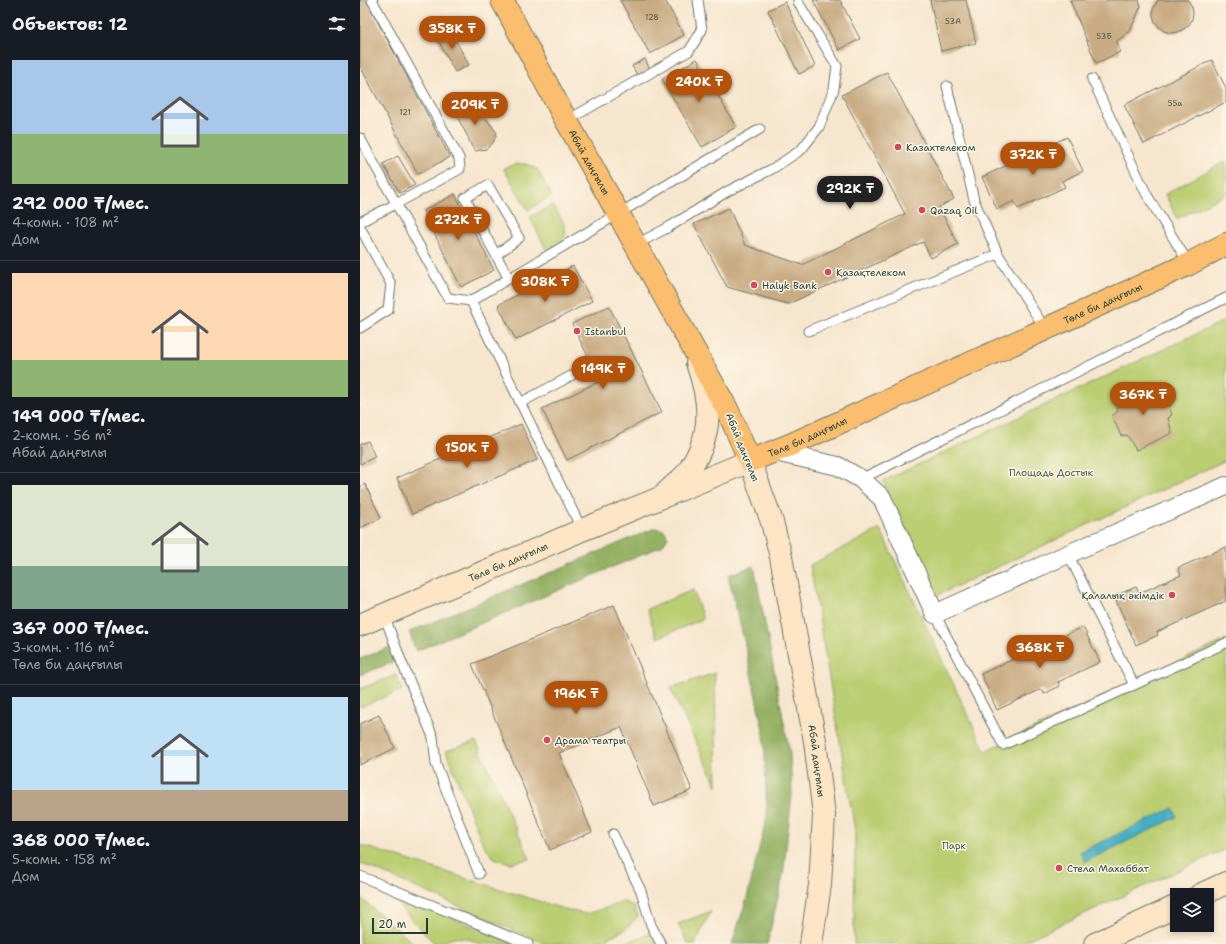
<!DOCTYPE html>
<html lang="ru">
<meta charset="utf-8">
<style>
body{margin:0;font-family:"Shantell Sans",sans-serif;background:#242831;color:#f1f3f6;height:100vh;display:flex;flex-direction:column;font-size:15px;white-space:nowrap}
*{box-sizing:border-box;margin:0}
p{font-size:13px;color:#9ea1a6}
.icon{flex:none;width:22px;height:22px;fill:none;stroke:currentColor;stroke-width:2;stroke-linecap:round;stroke-linejoin:round}
.map{position:relative;flex:1;overflow:hidden}
.sheet{display:flex;flex-direction:column;background:#171b24;width:360px}
.sheet>*{flex:none}
.fabs{position:absolute;left:810px;top:888px;display:grid;gap:8px}
.fabs a{display:grid;place-items:center;width:44px;height:44px;border-radius:0px;background:#171b24;box-shadow:0 2px 6px #0003;font-size:20px}
.scale{position:absolute;left:12px;bottom:10px;width:56px;box-sizing:border-box;padding-left:4px;border:2px solid #1f3d34;border-top:0;font-size:11px;line-height:14px;white-space:nowrap;color:#1f3d34;-webkit-text-stroke:3px #fcf5e5;paint-order:stroke}
.price{position:absolute;translate:-50% -34px;padding:0 9px;border-radius:14px;background:#b45309;color:#fff;font-size:13px;line-height:26px;filter:drop-shadow(0 1px 2px #0008)}
.price::after{content:'';position:absolute;left:50%;top:24px;width:12px;height:9px;margin-left:-6px;background:inherit;clip-path:polygon(0 0,100% 0,50% 100%)}
.price.selected{background:#222;color:#fff}
ul{padding:0;list-style:none}
li{display:grid;align-content:center;gap:8px;height:212px;padding:0 12px}
li+li{border-top:1px solid #363941}
li span{display:grid;place-items:center;height:124px;border-radius:0px;color:#555}
li>.icon{margin-inline-start:auto}
span .icon{width:72px;height:72px;fill:#fffc;stroke-width:1}
li b{font-size:17px}
h2{display:flex;justify-content:space-between;align-items:center;height:48px;padding:0 12px;font-size:17px}
main{display:flex;flex:1;min-height:0}
.map>svg:first-child{display:block}
.green{fill:#bbce72;stroke:#6d8653}
.forest{fill:#94b164;stroke:#5a774c}
.water{fill:#44adc4;stroke:#32757c}
.building{fill:#c9ac83}
.lines{fill:none;stroke-linecap:round;stroke-linejoin:round}
.lane-casing{stroke:#6b786a;stroke-width:11}
.street-casing{stroke:#6b786a;stroke-width:20}
.secondary-casing{stroke:#6b786a;stroke-width:24}
.primary-casing{stroke:#6b786a;stroke-width:24}
.lane{stroke:#fff;stroke-width:9}
.street{stroke:#fff;stroke-width:18}
.secondary{stroke:#fde5c5;stroke-width:22}
.primary{stroke:#fbbe6e;stroke-width:22}
.poi-dot{fill:#d1495b;stroke:#fcf5e5;stroke-width:1.5}
.labels{text-anchor:middle;stroke-width:3;stroke-linejoin:round;paint-order:stroke}
.number-label{font-size:8px;fill:#4a5948}
.poi-label{font-size:10px;fill:#1f3d34;stroke:#fcf5e5;text-anchor:start}
.street-label{font-size:10px;fill:#1f3d34;stroke:#fcf5e5}
.park-label{font-size:10px;fill:#3e5a40;stroke:#fcf5e5}
</style>
<main>
<section class="sheet">
<h2>Объектов: 12<svg class="icon" aria-label="filters" viewBox="0 0 24 24"><path d="M4 7h16M4 17h16"/><circle cx="9" cy="7" r="2"/><circle cx="15" cy="17" r="2"/></svg></h2>
<ul>
<li><span style="background:linear-gradient(#a9c7e8 60%,#8fb573 0)"><svg class="icon" aria-label="home" viewBox="0 0 24 24"><path d="M3 11l9-7 9 7M6 9v11h12V9"/></svg></span><div><b>292 000 ₸/мес.</b><p>4-комн. · 108 m²</p><p>Дом</p></div></li>
<li><span style="background:linear-gradient(#ffd9b3 70%,#8fb573 0)"><svg class="icon" aria-label="home" viewBox="0 0 24 24"><path d="M3 11l9-7 9 7M6 9v11h12V9"/></svg></span><div><b>149 000 ₸/мес.</b><p>2-комн. · 56 m²</p><p>Абай даңғылы</p></div></li>
<li><span style="background:linear-gradient(#dfe7d0 65%,#7fa58c 0)"><svg class="icon" aria-label="home" viewBox="0 0 24 24"><path d="M3 11l9-7 9 7M6 9v11h12V9"/></svg></span><div><b>367 000 ₸/мес.</b><p>3-комн. · 116 m²</p><p>Төле би даңғылы</p></div></li>
<li><span style="background:linear-gradient(#bfe0f5 75%,#b9a48a 0)"><svg class="icon" aria-label="home" viewBox="0 0 24 24"><path d="M3 11l9-7 9 7M6 9v11h12V9"/></svg></span><div><b>368 000 ₸/мес.</b><p>5-комн. · 158 m²</p><p>Дом</p></div></li>
</ul>
</section>
<div class="map">
<svg width="866" height="944" viewBox="0 0 866 944">
<rect width="100%" height="100%" fill="#fcf5e5"/>
<filter id="ink" filterUnits="userSpaceOnUse"><feTurbulence type="fractalNoise" baseFrequency=".025" numOctaves="2"/><feDisplacementMap in="SourceGraphic" scale="8" xChannelSelector="R" yChannelSelector="G"/><feConvolveMatrix kernelMatrix="1 2 1 2 8 2 1 2 1" color-interpolation-filters="sRGB"/></filter>
<filter id="wash" filterUnits="userSpaceOnUse"><feTurbulence type="fractalNoise" baseFrequency=".012" numOctaves="4" result="noise"/><feDisplacementMap in="SourceGraphic" scale="16" xChannelSelector="R" yChannelSelector="G"/><feGaussianBlur stdDeviation="0.9" result="paint"/><feColorMatrix in="noise" values="0 0 0 0 0 0 0 0 0 0 0 0 0 0 0 0 0 1.4 0 .05"/><feComposite in="paint" operator="in"/></filter>
<g filter="url(#wash)">
<rect width="100%" height="100%" fill="#f7e6ce"/>
<!-- green -->
<g class="green">
<polygon points="866,161 866,194 817,219 805,194"/>
<polygon points="156,164 166,164 177,169 192,196 168,210 143,168"/>
<path d="M192 205C200 217 212 229 201 244 199 248 192 251 188 253L170 217Z"/>
<polygon points="866,320 866,460 576,596 523,481"/>
<polygon points="520,529 625,751 866,640 866,849 658,944 494,944 495,831 450,565"/>
<polygon points="333,590 343,619 297,638 287,609"/>
<polygon points="355,673 357,786 310,688"/>
<polygon points="36,675 42,690 0,707 0,689"/>
<polygon points="116,741 170,859 150,863 134,858 123,844 86,751"/>
<polygon points="0,845 207,910 226,914 249,907 262,901 273,906 278,916 267,928 248,938 230,944 185,944 0,863"/>
<path d="M21 887 153 944H119C115 940 100 936 94 938 87 939 83 944 75 944Z"/>
<polygon points="0,897 2,899 54,944 0,944"/>
<polygon points="351,911 335,944 328,944 318,924"/>
<polygon points="291,933 296,944 263,944"/>
</g>
<!-- forest -->
<g class="forest">
<polygon points="295,528 304,530 308,537 302,546 56,651 49,632"/>
<polygon points="394,566 430,754 432,794 423,876 407,944 372,944 387,898 407,816 404,735 384,640 368,575"/>
<polygon points="30,647 36,661 0,675 0,659"/>
</g>
<!-- water -->
<polygon class="water" points="813,808 817,817 725,862 720,852"/>
<g id="blocks">
<!-- building -->
<g class="building">
<polygon points="0,0 6,0 90,157 58,174 0,66"/>
<polygon points="260,0 305,0 324,35 290,54"/>
<polygon points="453,0 480,0 500,39 479,50"/>
<polygon points="570,0 606,0 616,43 581,51"/>
<polygon points="710,0 779,0 781,6 770,31 757,41 760,52 736,63"/>
<polygon points="798,0 828,0 832,7 833,13 832,19 829,25 824,29 818,32 811,33 804,31 799,27 795,22 793,15 793,9"/>
<polygon points="425,2 455,66 439,74 408,10"/>
<polygon points="89,28 109,65 95,72 76,36"/>
<polygon points="285,59 291,72 279,78 272,66"/>
<polygon points="337,59 376,127 342,147 302,79"/>
<polygon points="852,60 866,88 866,102 784,144 764,105"/>
<polygon points="527,72 594,199 579,207 598,244 571,258 563,242 428,304 367,287 334,224 369,208 385,245 442,265 545,214 482,95"/>
<polygon points="110,98 137,133 133,143 126,149 115,151 111,145 108,137 93,109"/>
<polygon points="707,137 723,171 702,181 705,187 658,209 654,201 637,209 622,177"/>
<polygon points="38,156 55,185 40,193 23,164"/>
<polygon points="95,194 134,270 101,287 63,211"/>
<polygon points="213,266 232,301 156,340 138,305"/>
<polygon points="249,306 302,412 207,460 182,409 240,381 212,324"/>
<polygon points="786,385 794,392 803,392 812,415 808,418 812,433 776,450 767,435 761,436 752,416 758,411 756,403 762,393 773,387"/>
<polygon points="161,424 177,460 52,514 37,478"/>
<polygon points="8,441 15,457 0,464 0,444"/>
<polygon points="5,484 21,518 0,528 0,487"/>
<polygon points="866,547 866,601 797,632 798,635 776,645 754,596 776,587 779,593 821,575 818,568"/>
<polygon points="254,605 332,790 294,806 261,727 199,753 232,832 190,850 112,664"/>
<polygon points="723,627 740,662 698,682 700,686 684,694 682,689 637,710 621,674"/>
<polygon points="19,715 35,748 0,765 0,724"/>
</g>
</g>
</g>
<g filter="url(#ink)">
<use href="#blocks" fill-opacity="0" stroke="#6b786a" stroke-width="1"/>
<g class="lines">
<!-- lane casing -->
<g class="lane-casing">
<g id="lane">
<polyline points="732,79 787,195 829,264"/>
<polyline points="587,86 614,200 638,254 685,329"/>
<polyline points="206,121 329,51 342,30 338,0"/>
<polyline points="0,138 88,298 111,301 258,214 400,129"/>
<polyline points="0,222 36,204 100,169 99,158 12,0"/>
<polyline points="0,227 31,284 28,310 0,328"/>
<polyline points="275,245 309,227 368,191 412,169 441,150 459,127 474,89 477,66 438,2"/>
<polyline points="136,255 159,238 128,185 105,198 149,279"/>
<polyline points="111,301 222,530"/>
<polyline points="448,331 638,254"/>
<polyline points="160,403 211,376"/>
<polyline points="501,479 866,298"/>
<polyline points="708,554 774,685"/>
<polyline points="575,614 643,745 866,643"/>
<polyline points="24,615 42,663 73,737 76,764 119,874"/>
<polyline points="253,834 281,891 291,925 301,944"/>
<polyline points="0,876 168,944"/>
</g>
</g>
<!-- street casing -->
<g class="street-casing">
<polyline id="street" points="415,452 478,466 501,479 522,498 575,614 708,554 866,486"/>
</g>
<!-- secondary casing -->
<g class="secondary-casing">
<g id="secondary">
<path d="M307 492C314 485 322 479 328 472 330 469 332 465 334 462 354 428 349 398 337 363"/>
<path id="s1" d="M0 625 222 530 390 461 412 522 421 557 455 741 464 815 460 885 451 944"/>
<polyline points="840,895 866,883"/>
<polyline points="735,944 817,906"/>
</g>
</g>
<!-- primary casing -->
<g class="primary-casing">
<g id="primary">
<path id="s2" d="M142 0 200 109 367 409 390 461 430 445 829 264 866 244"/>
</g>
</g>
<!-- lane -->
<use href="#lane" class="lane"/>
<!-- street -->
<use href="#street" class="street"/>
<!-- secondary -->
<use href="#secondary" class="secondary"/>
<!-- primary -->
<use href="#primary" class="primary"/>
</g>
</g>
<!-- markers -->
<g class="poi-dot">
<circle cx="538" cy="147" r="4"/>
<circle cx="562" cy="210" r="4"/>
<circle cx="468" cy="272" r="4"/>
<circle cx="394" cy="285" r="4"/>
<circle cx="217" cy="331" r="4"/>
<circle cx="812" cy="595" r="4"/>
<circle cx="187" cy="740" r="4"/>
<circle cx="699" cy="868" r="4"/>
</g>
<g class="labels">
<!-- number labels -->
<g class="number-label">
<text x="292" y="20">128</text>
<text x="593" y="24">53А</text>
<text x="744" y="39">53Б</text>
<text x="815" y="106">55а</text>
<text x="45" y="115">121</text>
</g>
<!-- poi labels -->
<g class="poi-label">
<text x="546" y="151">Казахтелеком</text>
<text x="570" y="214">Qazaq Oil</text>
<text x="476" y="276">Қазақтелеком</text>
<text x="402" y="289">Halyk Bank</text>
<text x="225" y="335">Istanbul</text>
<text x="804" y="599" text-anchor="end">Қалалық әкімдік</text>
<text x="195" y="744">Драма театры</text>
<text x="707" y="872">Стела Махаббат</text>
</g>
<!-- street labels -->
<g class="street-label">
<text dy="4" stroke="none"><textPath href="#s2" startOffset="184">Абай даңғылы</textPath></text>
<text dy="4" stroke="none"><textPath href="#s2" startOffset="910">Төле би даңғылы</textPath></text>
<text dy="4" stroke="none"><textPath href="#s2" startOffset="586">Төле би даңғылы</textPath></text>
<text transform="translate(383 447) rotate(68)" y="4">Абай даңғылы</text>
<text dy="4" stroke="none"><textPath href="#s1" startOffset="161">Төле би даңғылы</textPath></text>
<text dy="4" stroke="none"><textPath href="#s1" startOffset="731">Абай даңғылы</textPath></text>
</g>
<!-- park labels -->
<g class="park-label">
<text x="691" y="476">Площадь Достык</text>
<text x="594" y="849">Парк</text>
</g>
</g>
</svg>
<div class="fabs">
<a><svg class="icon" aria-label="layers" viewBox="0 0 24 24"><path d="M12 4l9 5-9 5-9-5zM3 14l9 5 9-5"/></svg></a>
</div>
<div class="scale">20 m</div>
<b class="price" style="left:92px;top:50px">358K ₸</b>
<b class="price" style="left:339px;top:103px">240K ₸</b>
<b class="price" style="left:115px;top:126px">209K ₸</b>
<b class="price" style="left:673px;top:176px">372K ₸</b>
<b class="price selected" style="left:490px;top:210px">292K ₸</b>
<b class="price" style="left:98px;top:241px">272K ₸</b>
<b class="price" style="left:185px;top:303px">308K ₸</b>
<b class="price" style="left:243px;top:390px">149K ₸</b>
<b class="price" style="left:783px;top:416px">367K ₸</b>
<b class="price" style="left:107px;top:469px">150K ₸</b>
<b class="price" style="left:680px;top:669px">368K ₸</b>
<b class="price" style="left:216px;top:715px">196K ₸</b>
</div>
</main>
